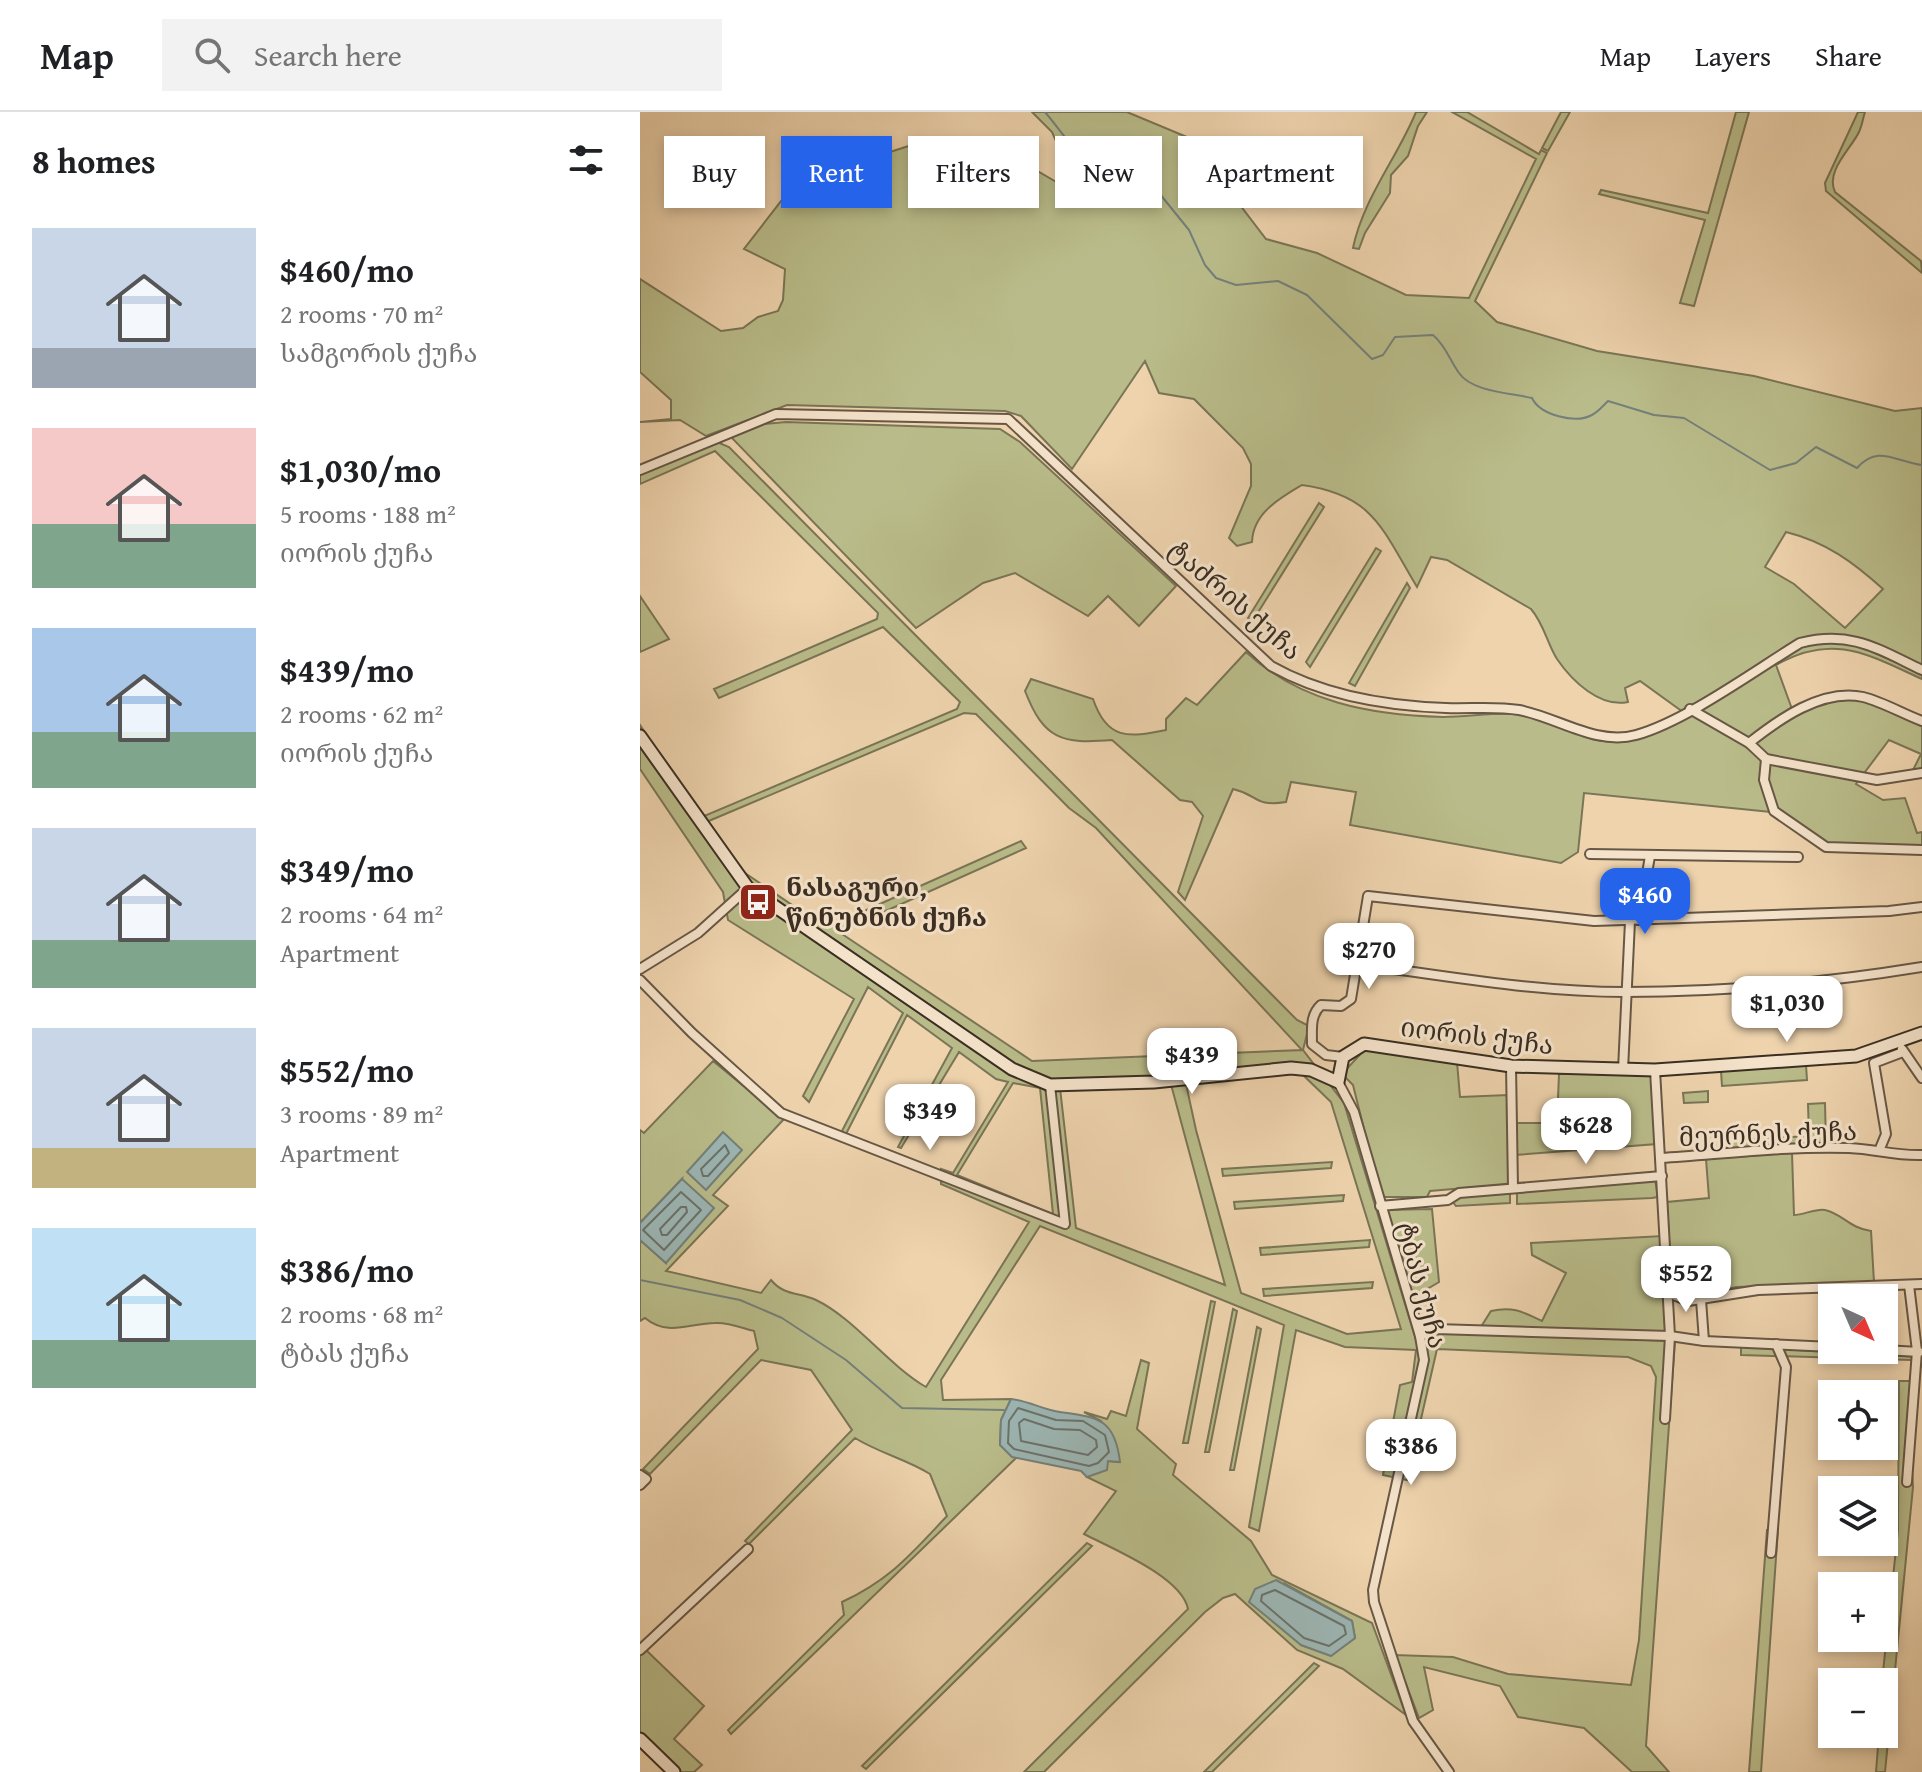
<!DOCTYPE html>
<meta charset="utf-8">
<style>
body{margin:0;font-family:"Gentium Book Plus","Noto Serif Georgian",serif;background:#f2f2f2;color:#202124;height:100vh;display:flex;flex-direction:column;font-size:30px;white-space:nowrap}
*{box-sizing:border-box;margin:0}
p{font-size:26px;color:#757577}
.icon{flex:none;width:44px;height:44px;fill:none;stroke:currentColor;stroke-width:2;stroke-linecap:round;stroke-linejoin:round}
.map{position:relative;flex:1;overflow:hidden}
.panel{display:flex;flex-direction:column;background:#fff;width:640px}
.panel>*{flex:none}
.hud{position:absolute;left:24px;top:24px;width:760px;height:72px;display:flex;gap:16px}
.needle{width:52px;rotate:136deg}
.controls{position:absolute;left:1178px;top:1172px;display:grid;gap:16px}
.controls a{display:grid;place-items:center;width:80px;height:80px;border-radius:0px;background:#fff;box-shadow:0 4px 12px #0003;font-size:40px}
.price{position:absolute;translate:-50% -68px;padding:0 18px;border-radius:16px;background:#fff;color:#222;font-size:26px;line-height:52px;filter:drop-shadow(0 2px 4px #0008)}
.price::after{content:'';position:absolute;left:50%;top:48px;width:24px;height:18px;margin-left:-12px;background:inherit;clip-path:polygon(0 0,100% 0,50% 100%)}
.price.current{background:#2563eb;color:#fff}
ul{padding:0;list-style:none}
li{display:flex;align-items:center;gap:24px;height:200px;padding:0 32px}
li span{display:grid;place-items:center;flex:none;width:224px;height:160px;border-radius:0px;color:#555}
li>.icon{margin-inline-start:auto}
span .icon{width:96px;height:96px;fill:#fffc;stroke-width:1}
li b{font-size:34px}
h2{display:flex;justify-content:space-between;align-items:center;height:96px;padding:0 32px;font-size:34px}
.pill{padding:0 28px;border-radius:0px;background:#fff;box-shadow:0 4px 12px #0003;font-size:28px;line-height:72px}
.pill.current{background:#2563eb;color:#fff}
header{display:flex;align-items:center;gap:48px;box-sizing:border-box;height:112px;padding:0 40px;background:#fff;border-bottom:2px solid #e0e0e0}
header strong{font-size:38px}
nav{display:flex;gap:44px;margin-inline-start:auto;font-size:28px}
.search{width:560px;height:72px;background:#f2f2f2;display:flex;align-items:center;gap:20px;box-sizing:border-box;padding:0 28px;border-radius:0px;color:#757577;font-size:30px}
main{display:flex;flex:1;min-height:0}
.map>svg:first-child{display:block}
.green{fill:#b9bc8a;stroke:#7a7556;stroke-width:2;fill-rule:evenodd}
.water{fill:#9cb6b4;stroke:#75807a;stroke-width:2}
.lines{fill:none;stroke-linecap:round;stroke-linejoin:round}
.shore{stroke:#6b726b;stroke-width:2}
.stream{stroke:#75807a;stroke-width:2}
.street-casing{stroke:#675745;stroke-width:12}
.secondary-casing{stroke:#3a2e22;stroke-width:15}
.street{stroke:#f4e2ca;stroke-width:8}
.secondary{stroke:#f4e2ca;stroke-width:11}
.labels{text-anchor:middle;stroke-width:6;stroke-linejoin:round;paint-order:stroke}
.street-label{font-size:26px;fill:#3a2e22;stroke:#f4e2ca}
.poi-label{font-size:26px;font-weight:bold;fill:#3a2e22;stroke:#f4e2ca;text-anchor:start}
</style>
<header>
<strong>Map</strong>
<div class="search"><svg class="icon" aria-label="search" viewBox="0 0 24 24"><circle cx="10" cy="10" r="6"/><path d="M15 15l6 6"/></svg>Search here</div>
<nav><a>Map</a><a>Layers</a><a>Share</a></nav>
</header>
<main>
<section class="panel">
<h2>8 homes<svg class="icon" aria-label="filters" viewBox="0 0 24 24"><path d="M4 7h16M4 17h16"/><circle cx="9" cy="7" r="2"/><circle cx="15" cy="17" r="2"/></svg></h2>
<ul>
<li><span style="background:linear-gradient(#c9d6e8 75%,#9aa5b1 0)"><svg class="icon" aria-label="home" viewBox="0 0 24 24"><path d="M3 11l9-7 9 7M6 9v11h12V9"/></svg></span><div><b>$460/mo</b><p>2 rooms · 70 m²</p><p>სამგორის ქუჩა</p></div></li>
<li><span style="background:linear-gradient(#f6c9c9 60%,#7fa58c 0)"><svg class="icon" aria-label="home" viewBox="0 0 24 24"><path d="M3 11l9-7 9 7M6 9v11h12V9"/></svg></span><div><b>$1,030/mo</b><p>5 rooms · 188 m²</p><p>იორის ქუჩა</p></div></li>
<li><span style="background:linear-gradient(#a9c7e8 65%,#7fa58c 0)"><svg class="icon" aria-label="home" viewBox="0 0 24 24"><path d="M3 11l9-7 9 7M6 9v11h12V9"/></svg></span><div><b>$439/mo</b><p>2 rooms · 62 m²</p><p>იორის ქუჩა</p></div></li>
<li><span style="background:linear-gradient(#c9d6e8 70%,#7fa58c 0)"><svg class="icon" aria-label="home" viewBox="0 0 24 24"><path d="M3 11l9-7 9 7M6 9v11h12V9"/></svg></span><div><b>$349/mo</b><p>2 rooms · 64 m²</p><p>Apartment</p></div></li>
<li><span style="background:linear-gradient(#c9d6e8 75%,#c2b280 0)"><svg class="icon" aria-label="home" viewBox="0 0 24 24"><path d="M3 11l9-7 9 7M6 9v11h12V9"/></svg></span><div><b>$552/mo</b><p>3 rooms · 89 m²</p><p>Apartment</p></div></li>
<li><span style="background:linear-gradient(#bfe0f5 70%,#7fa58c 0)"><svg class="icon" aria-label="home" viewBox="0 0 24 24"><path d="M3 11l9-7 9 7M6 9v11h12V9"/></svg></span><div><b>$386/mo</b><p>2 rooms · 68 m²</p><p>ტბას ქუჩა</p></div></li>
</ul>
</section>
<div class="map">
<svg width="1282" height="1660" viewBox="0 0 1282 1660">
<rect width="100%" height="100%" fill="#eed3ad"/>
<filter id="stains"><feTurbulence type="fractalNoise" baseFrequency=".0025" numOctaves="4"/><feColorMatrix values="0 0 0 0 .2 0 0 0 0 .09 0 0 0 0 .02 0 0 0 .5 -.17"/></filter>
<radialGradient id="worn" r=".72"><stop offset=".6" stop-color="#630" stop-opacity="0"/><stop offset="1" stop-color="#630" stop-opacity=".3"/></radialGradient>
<!-- green -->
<g class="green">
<path d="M392 0H487L554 28 565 35 584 72 626 127 677 141 766 183 829 186 896 47 812 0H827L899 42 901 38 907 41 835 189 857 210 957 239 1114 264 1255 299 1282 296V567C1229 543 1193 520 1136 553L1152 597 1189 584 1220 581 1282 606V658H1273L1281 642 1249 628 1216 672 1243 688 1265 686 1277 721 1282 720V736L1185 732 1131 700 944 681 938 740 921 751 710 713 716 680 651 670 646 690C614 695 619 683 593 677L545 788 538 780 563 704 552 690 540 688 472 628C422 632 404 628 385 579L391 567 453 587C467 628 488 626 526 618V607L546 586 557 593 606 540C660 590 730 603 803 605 831 605 860 599 888 603 908 606 925 618 945 625 982 637 1016 624 1047 603L1000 569 985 576 988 590C960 596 932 569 917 547 907 531 904 512 891 497L807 448 791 445 777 475C742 417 734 383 662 373 640 386 613 401 612 430L597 434 589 426 611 374V352L603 336 554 287 519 281 505 249 432 357 381 304 365 299 147 293 66 324 40 308 0 310 31 307V288L0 260V167L81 219 103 216 118 205 138 199 143 188 145 157 104 137 155 71 175 57 210 45 250 40 281 30 327 33 365 40 418 71 428 56 412 20ZM1146 420C1186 430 1213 450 1243 477L1205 516 1154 472 1125 455Z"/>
<path d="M776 0H787L778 14 768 44 751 63 750 81 725 121 719 137 713 136C723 87 757 46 776 0Z"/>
<polygon points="921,0 930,0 908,39 902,36"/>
<polygon points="1096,0 1109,0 1054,194 1040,191 1065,108 959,82 961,78 1068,101"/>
<path d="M1218 0H1225C1223 6 1222 14 1219 20 1211 37 1185 59 1195 80L1281 149 1282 161 1186 79 1185 71Z"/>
<polygon points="146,310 360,317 380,330 536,474 499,514 468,484 448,504 375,461 343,471 276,516 90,324 124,312"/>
<path d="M77 330 89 335 657 908 669 914 663 938 704 991 779 1238 788 1237 785 1226 793 1220 1035 1229 1006 1634 1029 1660H992L944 1616 878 1605 860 1574 784 1555 793 1598 779 1606 755 1543 813 1545 868 1562 991 1573 999 1528 1016 1265 1011 1254 988 1245 797 1237 767 1368 743 1363 760 1273 772 1270 776 1238 705 1235 656 1218 619 1419 609 1415 644 1213 400 1114 301 1268 303 1288 371 1287 361 1308 360 1333 376 1346 91 1622 88 1618 204 1503 202 1490C251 1467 271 1442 307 1404L290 1362C266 1347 239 1341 215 1326L109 1432 105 1429 212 1318 171 1258 121 1248 10 1362 3 1357 118 1237 114 1219C102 1216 88 1210 75 1211 50 1211 28 1225 5 1206L0 1209V1128L26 1151 42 1067 0 1111V1018L4 1021 73 949 144 1007 73 1083 88 1094 26 1159 121 1181 131 1168C144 1184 159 1180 176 1188 214 1206 248 1253 286 1275L389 1110 301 1072V1057L313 1061 368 970 356 967 319 940 261 1036 258 1035 312 936 267 903 206 1022 202 1019 263 901 228 875 169 990 163 984 214 887 88 808 83 780 0 657V613L62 705 317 597 320 590 243 515 79 586 74 577 237 507 238 501 75 339 0 372V363ZM324 601 336 602 429 696 456 716 662 938 392 949 199 820 386 736 381 729 186 816 105 761 64 711ZM636 956 663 963 691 990 761 1217 707 1222 601 1181 556 1018 544 963ZM529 965 585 1173 436 1116 420 976ZM373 971 400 976 413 1102 317 1063Z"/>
<polygon points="679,391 684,395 612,510 608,506"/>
<polygon points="736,436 741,439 670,555 666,550"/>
<polygon points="767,471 770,476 715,574 709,571"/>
<polygon points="0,484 29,527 0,540"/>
<polygon points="726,936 817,950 820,985 868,983 872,1072 790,1079 787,1085 741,1085 713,973 702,962"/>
<polygon points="1166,953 1167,968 1082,974 1081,959"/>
<polygon points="1011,960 1017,1032 875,1043 874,1011 917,1011 919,962"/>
<polygon points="1068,979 1068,990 1044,991 1043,981"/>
<polygon points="1185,991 1186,1034 1085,1039 1084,1029 1169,1024 1168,992"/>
<path d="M1152 1041 1154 1103C1163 1103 1177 1096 1185 1098 1203 1102 1209 1116 1231 1119L1234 1170 1096 1175 1050 1186 1032 1178 1027 1090 1069 1086 1066 1047Z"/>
<polygon points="692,1050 691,1056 583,1064 582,1057"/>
<polygon points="1015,1067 1018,1085 1012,1086 877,1092 877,1079"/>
<polygon points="870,1079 870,1091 816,1094 812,1089 820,1083"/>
<polygon points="704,1083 703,1089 595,1097 594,1090"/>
<polygon points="792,1097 799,1170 772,1186 745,1098"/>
<path d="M1023 1124 1027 1221 839 1218 851 1199C873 1194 883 1200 902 1209L926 1161 892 1143 891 1131Z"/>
<polygon points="730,1128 729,1135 621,1143 620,1136"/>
<polygon points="733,1170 732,1176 624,1184 623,1177"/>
<polygon points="571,1189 575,1190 548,1331 543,1331"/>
<polygon points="593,1197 597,1199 569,1340 565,1340"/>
<polygon points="617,1215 621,1217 594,1358 590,1358"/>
<polygon points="1101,1235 1282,1245 1282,1255 1273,1254 1271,1248 1101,1243"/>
<path d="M501 1248 509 1251 497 1317 536 1352 533 1363 611 1429 632 1463 732 1511 766 1603 703 1557 657 1538 595 1482 583 1486 565 1500 404 1660H384L548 1497C542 1465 471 1436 444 1422L476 1379 447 1365 467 1349 479 1350 461 1309 444 1300 467 1307 471 1299 486 1304ZM645 1472 712 1509 715 1526 691 1543 661 1533Z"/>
<polygon points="1259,1269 1274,1269 1269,1311 1273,1375 1245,1660 1236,1660 1239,1622 1244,1622 1243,1560 1258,1418"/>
<polygon points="1138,1417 1121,1660 1109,1660 1127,1418"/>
<polygon points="447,1431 452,1434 226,1657 222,1654"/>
<polygon points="6,1538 64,1594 34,1627 62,1653 54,1660 41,1660 0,1621 0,1543"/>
<polygon points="674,1551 679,1554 572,1660 564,1660"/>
</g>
<!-- water -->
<g class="water">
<polygon points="83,1020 102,1038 66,1078 47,1060"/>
<polygon points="42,1067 74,1096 26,1151 0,1128 0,1111"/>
<path d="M371 1287C389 1289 404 1298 420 1300 457 1305 475 1306 480 1350L468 1349 467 1358 447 1365 441 1359 372 1345 360 1333 361 1308Z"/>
<polygon points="636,1468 712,1509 715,1526 691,1544 661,1533 609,1490 615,1477"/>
</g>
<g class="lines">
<!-- shore -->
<g class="shore">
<polygon points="85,1033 89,1041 68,1064 63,1064 61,1057"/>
<polygon points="41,1080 61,1098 24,1138 3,1118"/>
<polygon points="41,1095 46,1095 47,1100 27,1123 22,1123 20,1117"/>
<polygon points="378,1296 416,1308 443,1309 465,1323 469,1340 458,1351 449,1354 374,1337 368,1331 369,1309"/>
<polygon points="384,1307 414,1317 440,1318 456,1328 457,1335 448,1343 381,1329 379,1311"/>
<polygon points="635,1478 704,1514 706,1522 689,1534 664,1526 621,1489 622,1483"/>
</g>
<!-- stream -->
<g class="stream">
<path d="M405 0C443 45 444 67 511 71L549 118 565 153 576 166 596 173 638 169 667 183 732 247 743 243 755 225 793 223C806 234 809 247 819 261 832 280 871 281 892 286 900 303 935 312 952 303 958 300 963 294 968 289L1014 303 1044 306 1130 358 1156 351 1176 335 1217 356C1238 332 1256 350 1282 353"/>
<polyline points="0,1168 100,1188 142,1206 206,1248 262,1296 364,1298"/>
</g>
<!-- street casing -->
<g class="street-casing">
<g id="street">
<path d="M0 358 136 302 368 307 631 554C684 584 746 594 806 596 830 597 855 594 879 598 917 605 956 634 996 623 1046 609 1114 559 1160 531 1211 518 1238 537 1282 558"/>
<polyline points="1050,597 1109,631 1126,647 1237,668 1282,661"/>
<path d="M1109 631C1138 608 1182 576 1223 585 1243 590 1263 602 1282 609"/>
<polyline points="1126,647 1124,668 1134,699 1186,735 1282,738"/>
<polyline points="950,742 1158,745"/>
<polyline points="999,808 1010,744"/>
<path d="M718 852C806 864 896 880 985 880 1084 880 1184 871 1282 855"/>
<polyline points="0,857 58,821 108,776"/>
<polyline points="0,868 52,921 141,1001 425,1112 410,973"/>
<polyline points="1262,937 1282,966"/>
<path d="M703 945 686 943 672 932C672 917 670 903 681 893L701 894 711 887 728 784 954 809 1249 799 1282 795"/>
<polyline points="871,954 873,1076"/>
<polyline points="983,958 990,809"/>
<polyline points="1015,958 1030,1224 1025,1307"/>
<polyline points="698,970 714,1000 780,1224 784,1248 733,1478 734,1490 773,1609 809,1660"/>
<polyline points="1239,1039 1246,1022 1234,951 1263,940"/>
<path d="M1021 1046C1083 1042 1147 1034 1209 1036 1236 1037 1254 1044 1282 1043"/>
<polyline points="740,1094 808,1088 819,1081 1022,1064"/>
<polyline points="1029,1181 1048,1189 1118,1178 1282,1172"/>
<polyline points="1061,1188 1064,1229"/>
<polyline points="780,1224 796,1217 1030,1224 1064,1229 1192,1235"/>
<polyline points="1244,1238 1279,1240"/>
<polyline points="0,1363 6,1367 0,1373"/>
<polyline points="1267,1370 1277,1239 1269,1173"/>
<polyline points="1131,1441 1146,1255 1136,1232"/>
<polyline points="0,1538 108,1437"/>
</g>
</g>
<!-- secondary casing -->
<g class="secondary-casing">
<g id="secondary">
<polyline points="0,624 108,776 372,957 410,973 514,970 651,956 671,958 698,970 703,945 724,932 871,954 1015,958 1216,944 1282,921"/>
<polyline points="0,1627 34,1660"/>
</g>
</g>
<!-- street -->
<use href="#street" class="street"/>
<!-- secondary -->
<use href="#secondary" class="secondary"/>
</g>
<!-- icons -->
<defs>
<g id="bus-square" transform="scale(2)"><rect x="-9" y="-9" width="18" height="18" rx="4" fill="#8f2418" stroke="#f4e2ca"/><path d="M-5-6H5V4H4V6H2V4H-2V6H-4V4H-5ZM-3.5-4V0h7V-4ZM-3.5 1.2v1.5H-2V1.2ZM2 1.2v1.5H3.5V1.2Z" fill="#fff"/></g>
</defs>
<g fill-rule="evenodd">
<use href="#bus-square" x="118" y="790"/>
</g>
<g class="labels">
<!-- street labels -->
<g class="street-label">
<text transform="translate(595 488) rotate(41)" y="9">ტაძრის ქუჩა</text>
<text transform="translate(837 924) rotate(7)" y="9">იორის ქუჩა</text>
<text transform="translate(1128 1022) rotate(-2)" y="9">მეურნეს ქუჩა</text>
<text transform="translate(782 1173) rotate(75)" y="9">ტბას ქუჩა</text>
</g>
<!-- poi labels -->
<g class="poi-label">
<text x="146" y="784">ნასაგური,<tspan x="146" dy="30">წინუბნის ქუჩა</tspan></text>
</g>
</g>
<rect width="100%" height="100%" filter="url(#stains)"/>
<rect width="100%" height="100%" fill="url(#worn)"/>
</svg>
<div class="controls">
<a><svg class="needle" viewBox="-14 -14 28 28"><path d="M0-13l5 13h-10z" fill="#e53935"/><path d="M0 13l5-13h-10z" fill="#757577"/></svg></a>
<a><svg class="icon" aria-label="locate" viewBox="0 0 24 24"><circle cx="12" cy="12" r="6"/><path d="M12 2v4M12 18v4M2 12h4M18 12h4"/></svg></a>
<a><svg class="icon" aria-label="layers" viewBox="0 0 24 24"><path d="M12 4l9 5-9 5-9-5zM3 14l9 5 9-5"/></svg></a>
<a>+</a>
<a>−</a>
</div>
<b class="price current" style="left:1005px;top:824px">$460</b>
<b class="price" style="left:729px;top:879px">$270</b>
<b class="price" style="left:1147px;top:932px">$1,030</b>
<b class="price" style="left:552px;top:984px">$439</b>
<b class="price" style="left:290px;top:1040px">$349</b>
<b class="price" style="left:946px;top:1054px">$628</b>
<b class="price" style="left:1046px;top:1202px">$552</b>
<b class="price" style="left:771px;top:1375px">$386</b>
<div class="hud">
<a class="pill">Buy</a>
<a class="pill current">Rent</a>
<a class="pill">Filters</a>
<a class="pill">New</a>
<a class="pill">Apartment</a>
</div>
</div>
</main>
